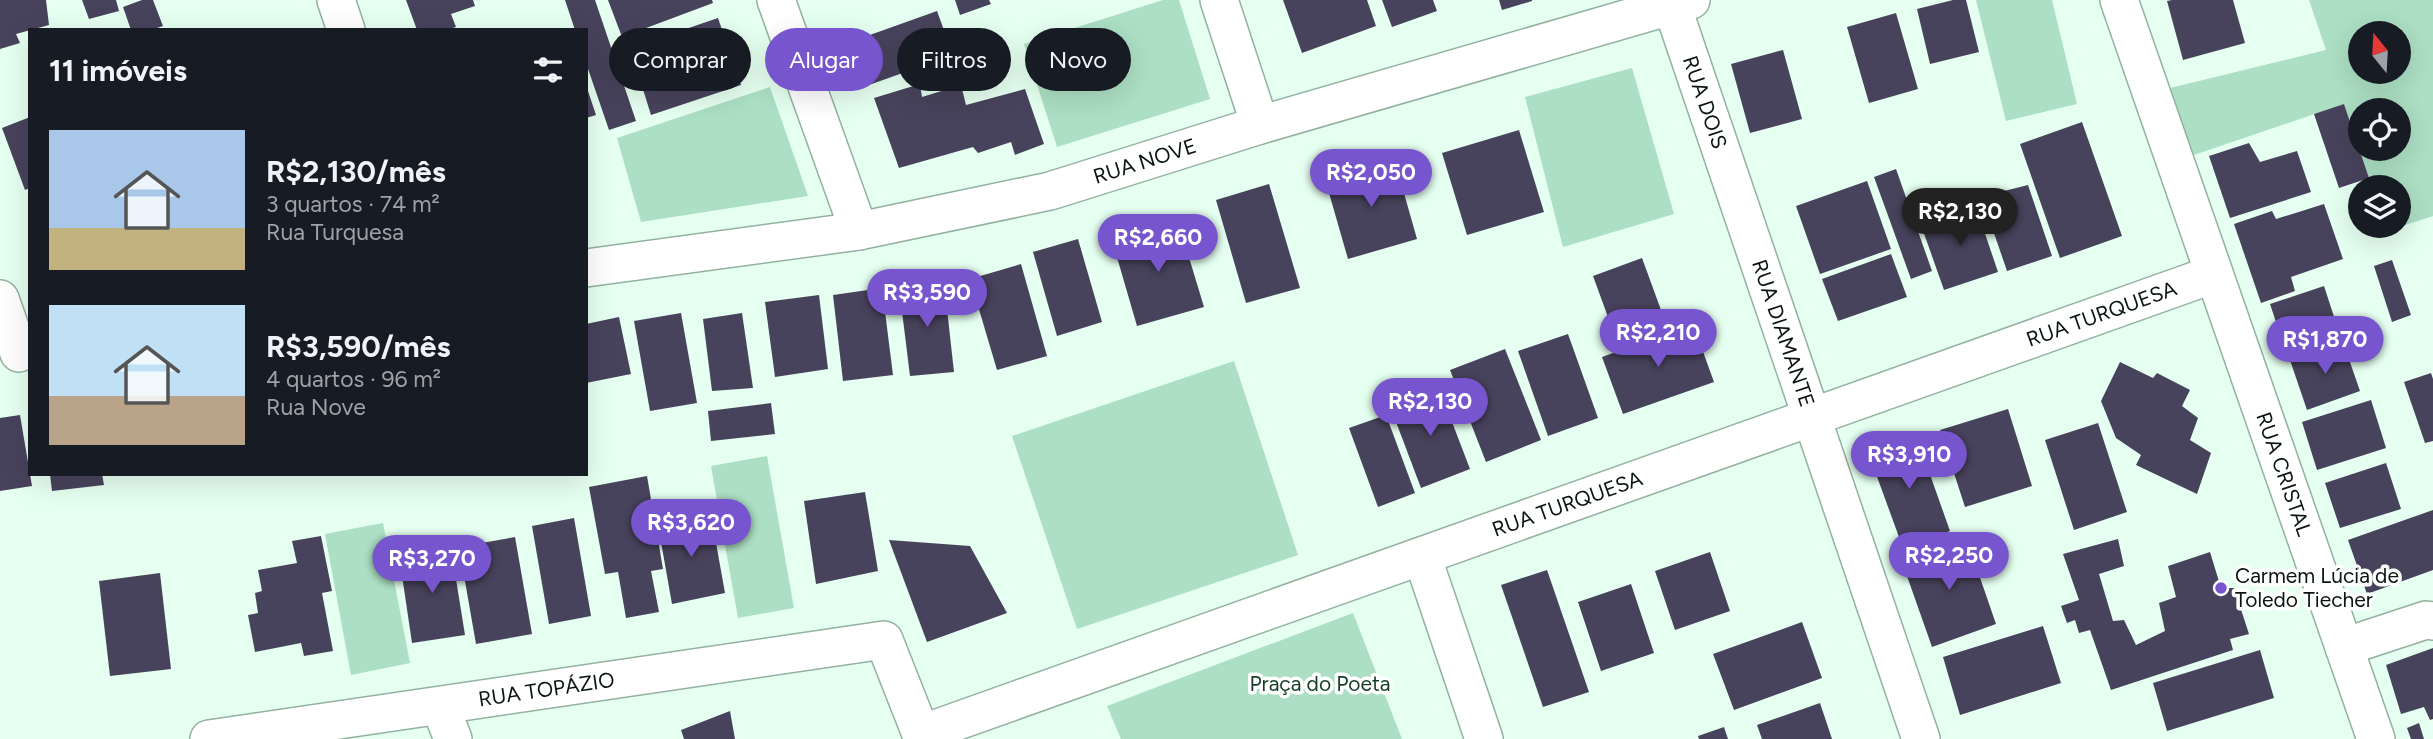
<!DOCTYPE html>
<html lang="pt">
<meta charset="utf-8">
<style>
body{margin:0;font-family:Figtree,sans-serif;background:#242831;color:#f1f3f6;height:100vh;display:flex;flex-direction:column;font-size:26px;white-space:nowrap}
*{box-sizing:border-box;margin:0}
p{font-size:23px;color:#9ea1a6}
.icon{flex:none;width:38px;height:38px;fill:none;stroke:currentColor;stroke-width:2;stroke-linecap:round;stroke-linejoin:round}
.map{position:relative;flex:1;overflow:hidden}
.details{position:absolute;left:28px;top:28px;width:560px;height:448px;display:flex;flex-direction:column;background:#171b24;border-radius:0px;box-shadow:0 7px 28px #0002}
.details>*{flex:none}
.guide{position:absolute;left:609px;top:28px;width:665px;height:63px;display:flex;gap:14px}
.needle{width:46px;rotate:342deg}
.controls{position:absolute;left:2348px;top:21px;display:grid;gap:14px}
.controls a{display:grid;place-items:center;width:63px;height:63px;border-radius:50%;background:#171b24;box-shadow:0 7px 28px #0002;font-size:35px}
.price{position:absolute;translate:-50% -60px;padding:0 16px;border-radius:24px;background:#7755ce;color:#fff;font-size:23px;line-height:46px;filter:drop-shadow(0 2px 4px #0008)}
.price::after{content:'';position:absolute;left:50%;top:42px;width:21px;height:16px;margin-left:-10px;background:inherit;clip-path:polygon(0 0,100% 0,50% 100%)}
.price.selected{background:#222;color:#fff}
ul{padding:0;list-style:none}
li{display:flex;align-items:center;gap:21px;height:175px;padding:0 21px}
li span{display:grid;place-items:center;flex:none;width:196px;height:140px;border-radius:0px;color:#555}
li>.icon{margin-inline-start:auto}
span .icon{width:84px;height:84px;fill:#fffc;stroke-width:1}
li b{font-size:30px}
h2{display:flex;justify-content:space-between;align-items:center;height:84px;padding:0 21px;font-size:30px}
.pill{padding:0 24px;border-radius:32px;background:#171b24;box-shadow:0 7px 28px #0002;font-size:24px;line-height:63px}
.pill.selected{background:#7755ce;color:#fff}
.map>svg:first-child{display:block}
.green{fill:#acdfc3;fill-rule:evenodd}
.building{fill:#48435c}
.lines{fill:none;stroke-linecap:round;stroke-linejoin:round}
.minor-casing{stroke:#93b1a0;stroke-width:40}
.minor{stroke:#fff;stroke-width:37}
.poi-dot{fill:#7755ce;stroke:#fff;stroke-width:2.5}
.labels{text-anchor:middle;stroke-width:7;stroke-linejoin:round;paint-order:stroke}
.street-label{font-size:21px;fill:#0a150f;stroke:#fff}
.poi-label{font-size:21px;fill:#0a150f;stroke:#fff;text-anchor:start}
.park-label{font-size:21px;fill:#123d29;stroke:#fff}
</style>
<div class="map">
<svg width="2433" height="739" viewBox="0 0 2433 739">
<rect width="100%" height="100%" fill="#e5fff0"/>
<!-- green -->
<g class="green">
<polygon points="1163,0 1179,0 1210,99 1057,147 1024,44"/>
<polygon points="1976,0 2052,0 2077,104 2006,121"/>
<path d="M2309 0H2433V216L2384 232 2382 226H2399V187H2372L2344 104 2188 157 2162 90 2326 50ZM2361 33H2399V72H2361ZM2361 110H2399V149H2361Z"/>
<polygon points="1632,68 1674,214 1563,247 1525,97"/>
<polygon points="770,87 808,196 641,222 617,138"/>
<polygon points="1234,361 1298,555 1077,629 1012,436"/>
<polygon points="767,456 794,608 738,618 711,466"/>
<polygon points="383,523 410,663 351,675 325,534"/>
<polygon points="1353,613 1402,739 1121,739 1107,706"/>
</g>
<!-- building -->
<g class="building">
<polygon points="0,0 46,0 49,25 16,34 20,43 0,49"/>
<polygon points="82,0 116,0 119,11 89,19"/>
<polygon points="142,0 153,0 163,26 151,30 131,30 123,7"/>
<polygon points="406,0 473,0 475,6 451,14 456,27 446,30 417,30"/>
<polygon points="565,0 595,0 636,121 609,130 586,63 586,30 575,30"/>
<polygon points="608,0 712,0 713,3 622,37"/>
<polygon points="955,0 989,0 991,4 960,15"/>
<polygon points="1283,0 1367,0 1376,26 1302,53"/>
<polygon points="1382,0 1433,0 1437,11 1392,27"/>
<polygon points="1499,0 1532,0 1532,1 1502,10"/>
<polygon points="1953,0 1966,0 1979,52 1930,64 1917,9"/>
<polygon points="2172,0 2233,0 2245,43 2183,60 2167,1"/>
<polygon points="937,11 953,55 869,85 853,41"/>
<polygon points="1896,13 1918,89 1869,103 1847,27"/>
<polygon points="718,18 741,85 651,115 630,48"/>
<polygon points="1783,50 1802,119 1750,133 1731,64"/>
<polygon points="920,84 922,97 961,85 966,105 1025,89 1044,144 1015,155 1011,142 978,153 973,147 899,168 874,98"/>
<polygon points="586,85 596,115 586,118"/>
<polygon points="2344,104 2369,178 2339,188 2314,114"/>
<polygon points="30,117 30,188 25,190 2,128"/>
<polygon points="2082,122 2122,236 2060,258 2020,144"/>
<polygon points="1519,130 1544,212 1467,235 1442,153"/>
<polygon points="2249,143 2260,162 2297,151 2311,192 2230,218 2209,156"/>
<polygon points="1394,158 1417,239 1348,259 1325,179"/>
<polygon points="1896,169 1932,271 1911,279 1874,177"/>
<polygon points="1867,181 1891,249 1820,274 1796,206"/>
<polygon points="1269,184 1300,288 1246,303 1216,200"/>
<polygon points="2028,185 2052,256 2007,271 1983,201 1992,194"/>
<polygon points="2324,204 2343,259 2291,277 2295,291 2261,303 2234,224 2272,211 2276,219"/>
<polygon points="1976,207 1998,272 1944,290 1921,225"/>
<polygon points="1178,221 1204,307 1137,326 1112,240"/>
<polygon points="1078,239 1102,322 1057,336 1033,252"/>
<polygon points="1891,254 1907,297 1838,321 1822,279"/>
<polygon points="1642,258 1661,310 1612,328 1593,276"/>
<polygon points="2392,260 2411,315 2392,322 2374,266"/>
<polygon points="1021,264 1047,356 997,370 970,279"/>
<polygon points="944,282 954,372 910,376 899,287"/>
<polygon points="2324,286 2339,332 2285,349 2270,304"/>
<polygon points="882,288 893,375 843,381 833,295"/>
<polygon points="819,295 828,369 775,377 765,302"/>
<polygon points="681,313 697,403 650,411 634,321"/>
<polygon points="742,313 753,388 712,391 703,319"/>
<polygon points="619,317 631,374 586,383 586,324"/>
<polygon points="1693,324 1714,382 1623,414 1602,357"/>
<polygon points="1568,334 1598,418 1548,436 1518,351"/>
<polygon points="2343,342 2360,391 2307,410 2290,360"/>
<polygon points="1505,349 1541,440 1486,462 1450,370"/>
<polygon points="2120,362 2153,378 2157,373 2190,390 2182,406 2198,418 2190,440 2211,453 2197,494 2136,465 2141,455 2116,438 2101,401"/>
<polygon points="2431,373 2433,379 2433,441 2425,443 2404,382"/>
<polygon points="1439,388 1470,469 1421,488 1390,406"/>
<polygon points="2371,400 2386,448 2317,470 2302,422"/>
<polygon points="771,403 775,434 711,441 708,411"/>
<polygon points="2008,409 2032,486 1965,507 1940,430"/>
<polygon points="20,415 32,486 0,491 0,418"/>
<polygon points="1386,415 1415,493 1378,507 1349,428"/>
<polygon points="2098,423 2127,512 2074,530 2045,440"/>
<polygon points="1916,435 1950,531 1903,548 1868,452"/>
<polygon points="2386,463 2401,509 2340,528 2325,483"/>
<polygon points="50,474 102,474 104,485 52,491"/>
<polygon points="647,476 663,569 651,571 659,612 626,618 618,572 605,574 589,487"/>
<polygon points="865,492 878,571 816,584 804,501"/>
<polygon points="2433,510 2433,570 2367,594 2348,540"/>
<polygon points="711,515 725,593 672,604 658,525"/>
<polygon points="574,518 591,616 549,624 532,526"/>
<polygon points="321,536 332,591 322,593 333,651 304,656 301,643 255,652 248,615 258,613 255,593 262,591 258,570 297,563 292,541"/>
<polygon points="515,537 532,634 476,644 459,547"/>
<polygon points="1966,537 1996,624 1932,647 1901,559"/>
<polygon points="2118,539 2124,566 2099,574 2113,621 2124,620 2136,645 2165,631 2159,603 2176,597 2168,566 2210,552 2221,588 2234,588 2249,634 2230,639 2233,650 2111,690 2090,630 2079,633 2075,620 2067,623 2061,606 2079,600 2063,554"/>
<polygon points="889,540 970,546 1007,613 927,642"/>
<polygon points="451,548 465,635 412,643 399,555"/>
<polygon points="1710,552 1730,611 1675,630 1655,571"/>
<polygon points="1547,570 1589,692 1543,707 1501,585"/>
<polygon points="160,573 171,669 110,676 99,581"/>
<polygon points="1631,584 1654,653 1601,671 1578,602"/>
<polygon points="1802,622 1822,678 1734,710 1713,654"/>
<polygon points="2043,626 2061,683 1960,715 1943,657"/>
<polygon points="2433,648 2433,719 2430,720 2424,707 2401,714 2386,665"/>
<polygon points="2260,650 2274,698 2167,731 2153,683"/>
<polygon points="1820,703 1832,739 1762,739 1757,725"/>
<polygon points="730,711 735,739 684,739 681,730"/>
<polygon points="2419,723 2424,739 2411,739 2407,728"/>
<polygon points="1724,727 1728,739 1699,739 1698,736"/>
</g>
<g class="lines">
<!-- minor casing -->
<g class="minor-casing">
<g id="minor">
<polyline points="336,0 346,30"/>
<polyline points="776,0 859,231"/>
<polyline points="1219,0 1260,125"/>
<path id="s1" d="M1670 0 1921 739"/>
<path id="s2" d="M2119 0 2376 739"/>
<path id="s3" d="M586 268 859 231 1050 191 1260 125 1691 0"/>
<polyline points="0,299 19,353"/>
<polyline points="1422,556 1484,739"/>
<polyline points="2344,647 2426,620 2433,621"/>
<polyline points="440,706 453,739"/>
<path id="s4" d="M921 734 2214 274"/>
<path id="s5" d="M209 739 884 640 923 739"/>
</g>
</g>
<!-- minor -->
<use href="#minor" class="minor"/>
</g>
<!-- markers -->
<circle class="poi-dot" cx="2221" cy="588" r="7"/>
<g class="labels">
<!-- street labels -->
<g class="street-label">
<text dy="7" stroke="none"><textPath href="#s1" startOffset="108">RUA DOIS</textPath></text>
<text dy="7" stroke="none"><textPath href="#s3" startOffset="570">RUA NOVE</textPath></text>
<text dy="7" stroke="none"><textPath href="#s4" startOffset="1253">RUA TURQUESA</textPath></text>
<text dy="7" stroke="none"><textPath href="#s1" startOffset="352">RUA DIAMANTE</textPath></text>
<text dy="7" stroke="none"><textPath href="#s2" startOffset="502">RUA CRISTAL</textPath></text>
<text dy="7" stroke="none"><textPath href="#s4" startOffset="686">RUA TURQUESA</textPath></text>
<text dy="7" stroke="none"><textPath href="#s5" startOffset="341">RUA TOPÁZIO</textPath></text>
</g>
<!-- poi labels -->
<g class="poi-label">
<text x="2235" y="583">Carmem Lúcia de<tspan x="2235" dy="24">Toledo Tiecher</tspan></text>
</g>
<!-- park labels -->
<g class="park-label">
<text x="1320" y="691">Praça do Poeta</text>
</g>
</g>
</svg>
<div class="controls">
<a><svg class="needle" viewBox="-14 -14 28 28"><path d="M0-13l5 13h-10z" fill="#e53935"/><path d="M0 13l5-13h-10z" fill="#9ea1a6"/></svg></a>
<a><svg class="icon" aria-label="locate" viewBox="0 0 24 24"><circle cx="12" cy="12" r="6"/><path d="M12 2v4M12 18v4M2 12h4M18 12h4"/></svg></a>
<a><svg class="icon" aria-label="layers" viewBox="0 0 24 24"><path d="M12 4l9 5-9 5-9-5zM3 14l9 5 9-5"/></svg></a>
</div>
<b class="price" style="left:1371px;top:209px">R$2,050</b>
<b class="price selected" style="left:1960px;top:248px">R$2,130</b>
<b class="price" style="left:1158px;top:274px">R$2,660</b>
<b class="price" style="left:927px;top:329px">R$3,590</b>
<b class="price" style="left:1658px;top:369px">R$2,210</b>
<b class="price" style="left:2325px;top:376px">R$1,870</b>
<b class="price" style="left:1430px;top:438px">R$2,130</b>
<b class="price" style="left:1909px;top:491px">R$3,910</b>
<b class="price" style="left:691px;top:559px">R$3,620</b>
<b class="price" style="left:1949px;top:592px">R$2,250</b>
<b class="price" style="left:432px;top:595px">R$3,270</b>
<div class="guide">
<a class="pill">Comprar</a>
<a class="pill selected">Alugar</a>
<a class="pill">Filtros</a>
<a class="pill">Novo</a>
</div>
<section class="details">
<h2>11 imóveis<svg class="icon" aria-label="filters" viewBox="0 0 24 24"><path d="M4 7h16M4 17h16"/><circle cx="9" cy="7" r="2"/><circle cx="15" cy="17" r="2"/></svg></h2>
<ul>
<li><span style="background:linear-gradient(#a9c7e8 70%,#c2b280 0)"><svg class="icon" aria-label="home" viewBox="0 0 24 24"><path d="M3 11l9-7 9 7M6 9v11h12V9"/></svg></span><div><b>R$2,130/mês</b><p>3 quartos · 74 m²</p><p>Rua Turquesa</p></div></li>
<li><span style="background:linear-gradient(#bfe0f5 65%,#b9a48a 0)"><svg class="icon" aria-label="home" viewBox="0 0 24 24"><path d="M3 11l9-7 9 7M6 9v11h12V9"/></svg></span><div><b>R$3,590/mês</b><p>4 quartos · 96 m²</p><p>Rua Nove</p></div></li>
</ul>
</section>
</div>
